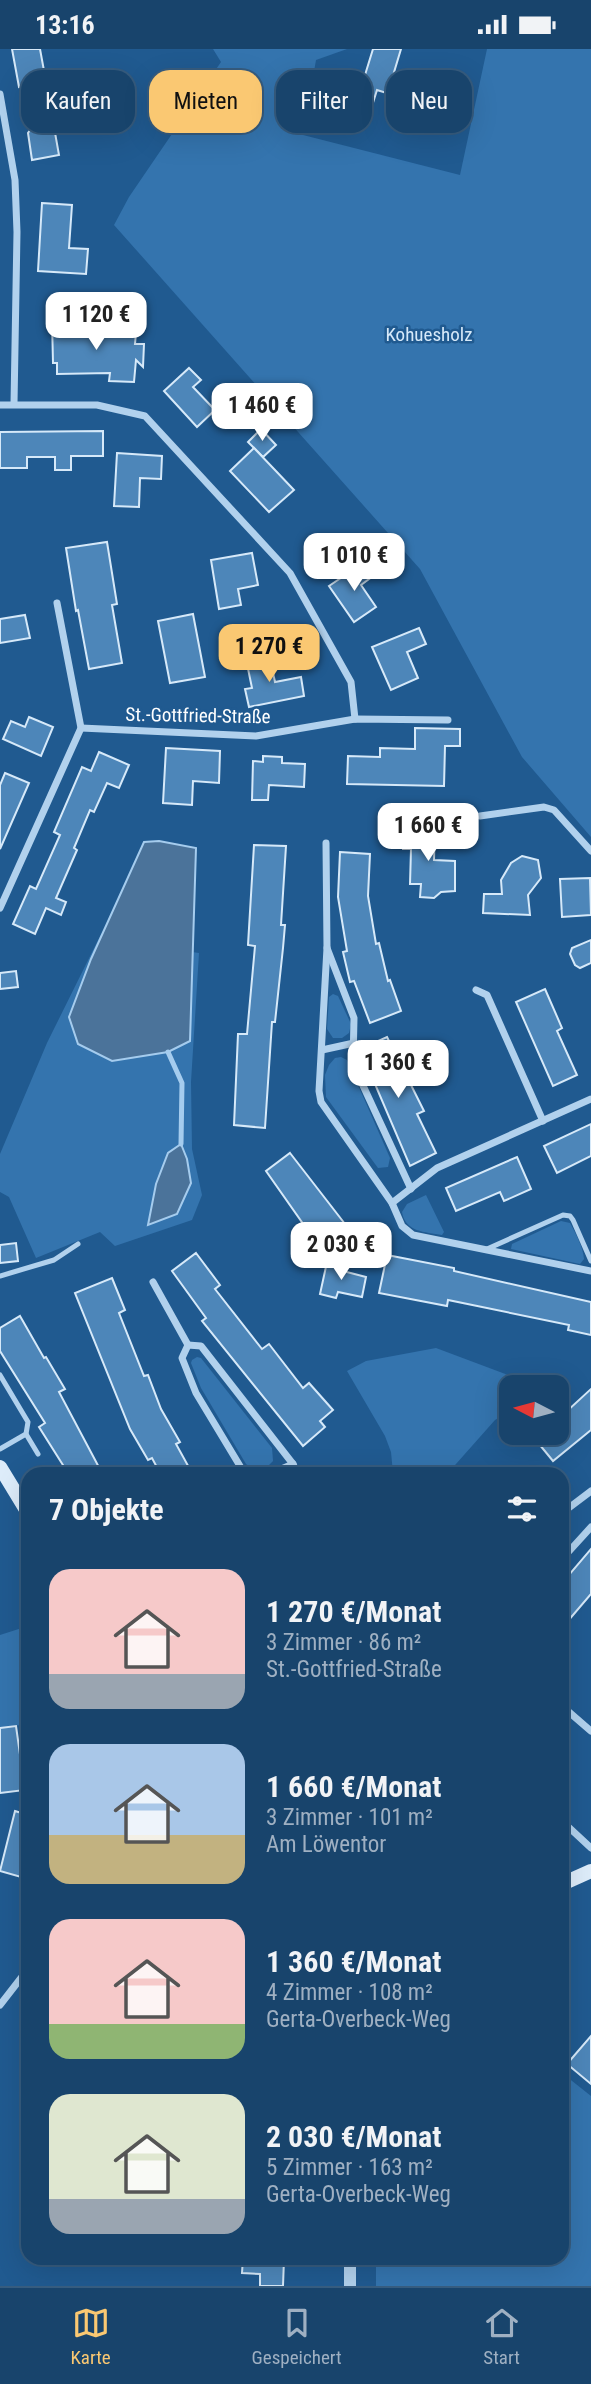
<!DOCTYPE html>
<html lang="de">
<meta charset="utf-8">
<style>
body{margin:0;font-family:"Roboto Condensed",sans-serif;background:#214b72;color:#f1f3f6;height:100vh;display:flex;flex-direction:column;font-size:26px;white-space:nowrap}
*{box-sizing:border-box;margin:0}
p{font-size:23px;color:#9fb0c2}
.icon{flex:none;width:38px;height:38px;fill:none;stroke:currentColor;stroke-width:2;stroke-linecap:round;stroke-linejoin:round}
.map{position:relative;flex:1;overflow:hidden}
.panel{position:absolute;left:21px;top:1418px;width:548px;height:798px;display:flex;flex-direction:column;background:#18446c;border-radius:21px;box-shadow:0 7px 28px #0002,0 0 0 2px #365c7f}
.panel>*{flex:none}
.hud{position:absolute;left:21px;top:21px;width:550px;height:63px;display:flex;gap:14px}
.needle{width:46px;rotate:276deg}
.controls{position:absolute;left:499px;top:1326px;display:grid;gap:14px}
.controls a{display:grid;place-items:center;width:70px;height:70px;border-radius:14px;background:#18446c;box-shadow:0 7px 28px #0002,0 0 0 2px #365c7f;font-size:35px}
.price{position:absolute;translate:-50% -60px;padding:0 16px;border-radius:14px;background:#fff;color:#222;font-size:23px;line-height:46px;filter:drop-shadow(0 2px 4px #0008)}
.price::after{content:'';position:absolute;left:50%;top:42px;width:21px;height:16px;margin-left:-10px;background:inherit;clip-path:polygon(0 0,100% 0,50% 100%)}
.price.active{background:#fac872;color:#111}
ul{padding:0;list-style:none}
li{display:flex;align-items:center;gap:21px;height:175px;padding:0 28px}
li span{display:grid;place-items:center;flex:none;width:196px;height:140px;border-radius:21px;color:#555}
li>.icon{margin-inline-start:auto}
span .icon{width:84px;height:84px;fill:#fffc;stroke-width:1}
li b{font-size:30px}
h2{display:flex;justify-content:space-between;align-items:center;height:84px;padding:0 28px;font-size:30px}
.pill{padding:0 24px;border-radius:21px;background:#18446c;box-shadow:0 7px 28px #0002,0 0 0 2px #365c7f;font-size:24px;line-height:63px}
.pill.active{background:#fac872;color:#111}
.status{display:flex;justify-content:space-between;align-items:center;height:49px;padding:0 35px;background:#18446c;direction:ltr}
.status svg{height:19px;fill:currentColor}
.tab-bar{display:flex;justify-content:space-around;align-items:center;height:98px;border-top:2px solid #365c7f;background:#18446c;font-size:19px;color:#9fb0c2}
.tab-bar a{display:grid;justify-items:center;gap:4px}
.tab-bar .active{color:#fac872}
.map>svg:first-child{display:block}
.green{fill:#3474ae}
.water{fill:#4b739a;stroke:#a5ccee;stroke-width:2}
.lines{fill:none;stroke-linecap:round;stroke-linejoin:round}
.stream{stroke:#a5ccee;stroke-width:5}
.building{fill:#4d86b9;stroke:#d6e9f9;stroke-width:2}
.service{stroke:#b1d1ed;stroke-width:5}
.minor{stroke:#b1d1ed;stroke-width:7}
.tertiary{stroke:#b1d1ed;stroke-width:12}
.secondary{stroke:#ddecfa;stroke-width:14}
.labels{text-anchor:middle;stroke-width:5;stroke-linejoin:round;paint-order:stroke}
.park-label{font-size:19px;fill:#d6e9f9;stroke:#205a90}
.street-label{font-size:19px;fill:#fff;stroke:#205a90}
</style>
<div class="status"><b>13:16</b><svg viewBox="0 0 49 12"><path d="M0 12V9h3v3zM5 12V6h3v6zM10 12V3h3v9zM15 12V0h3v12zM26 1h20v11H26zM47 4h2v5h-2z"/></svg></div>
<div class="map">
<svg width="591" height="2237" viewBox="0 0 591 2237">
<rect width="100%" height="100%" fill="#205a90"/>
<!-- green -->
<g class="green">
<polygon points="213,0 347,0 316,11 303,86 460,126 487,0 591,0 591,788 522,708 420,520 114,176 129,148 221,13"/>
<polygon points="103,881 69,968 190,992 192,903 199,904 191,1033 192,1100 202,1146 192,1171 115,1197 100,1183 36,1209 9,1148 0,1143 0,1105 47,994"/>
<polygon points="333,945 338,947 351,975 349,984 342,989 333,989 327,980 329,948"/>
<polygon points="341,1008 347,1011 390,1109 388,1118 378,1119 326,1048 325,1026 329,1016 335,1009"/>
<path d="M426 1146 444 1183 442 1186C425 1183 405 1183 402 1163L407 1155Z"/>
<path d="M561 1172 570 1174C576 1185 583 1198 584 1210L580 1215 511 1200 512 1195Z"/>
<polygon points="436,1299 532,1335 533,1339 511,1339 511,1362 495,1371 448,1424 393,1424 391,1403 385,1387 347,1322 366,1312"/>
<polygon points="197,1308 201,1309 272,1399 273,1412 264,1421 252,1420 246,1415 201,1339 191,1314 192,1311"/>
<polygon points="28,1577 28,1675 0,1679 0,1586"/>
<polygon points="562,2024 591,2047 591,2237 376,2237 376,2209 562,2208"/>
</g>
<!-- water -->
<g class="water">
<polygon points="159,792 196,799 190,992 168,1003 112,1012 78,995 69,968 91,910 144,793"/>
<polygon points="181,1095 187,1110 191,1134 177,1165 148,1176 156,1135 168,1104"/>
</g>
<g class="lines">
<!-- stream -->
<polyline class="stream" points="168,1003 182,1034 181,1095"/>
</g>
<!-- building -->
<g class="building">
<polygon points="12,0 40,0 47,38 55,36 59,58 35,62 30,36 19,38"/>
<polygon points="373,0 401,0 392,30 397,32 393,46 377,41 372,57 352,51 360,24 365,26"/>
<polygon points="40,67 54,78 59,106 32,111 28,84"/>
<polygon points="42,154 72,156 69,199 88,200 86,225 38,222"/>
<polygon points="73,271 73,281 136,284 135,295 144,295 143,318 136,311 134,333 109,332 110,324 57,325 57,314 53,314 52,272"/>
<polygon points="189,319 201,331 193,338 215,361 197,378 164,342"/>
<polygon points="261,380 276,396 263,408 248,393"/>
<polygon points="103,382 103,407 71,407 71,421 55,421 55,408 27,408 27,419 0,419 0,383"/>
<polygon points="254,399 294,441 269,463 230,422"/>
<polygon points="117,404 162,407 161,430 140,429 139,458 114,457"/>
<polygon points="107,493 117,555 112,556 122,614 89,620 78,561 76,562 66,499"/>
<polygon points="252,504 258,536 238,540 241,556 219,560 211,511"/>
<polygon points="363,514 373,527 361,536 376,558 354,573 329,537"/>
<polygon points="193,565 205,628 170,634 158,572"/>
<polygon points="25,566 30,589 0,594 0,570"/>
<polygon points="419,579 426,595 407,603 418,629 391,641 372,598"/>
<polygon points="269,605 275,633 301,628 304,647 249,658 245,640 252,639 246,610"/>
<polygon points="29,668 53,678 41,707 3,690 11,672 25,678"/>
<polygon points="415,679 460,680 460,697 445,697 444,737 347,735 348,707 380,708 380,699 415,700"/>
<polygon points="166,699 220,702 219,734 193,732 192,756 163,754"/>
<polygon points="99,703 129,716 119,739 107,734 94,763 90,761 74,799 77,801 56,849 66,853 61,866 46,859 35,885 13,875 30,837 36,840 60,786 54,783 82,718 91,722"/>
<polygon points="263,707 282,708 282,714 305,715 304,738 269,736 268,751 252,751 253,712 263,713"/>
<polygon points="5,724 29,734 0,800 0,736"/>
<polygon points="404,777 435,778 434,811 455,812 455,842 441,843 434,849 420,848 421,835 410,835 411,800 403,800"/>
<polygon points="254,796 286,797 281,876 285,876 283,899 275,973 272,973 265,1079 234,1076 238,985 247,985 255,897 248,896"/>
<polygon points="340,803 370,805 368,847 376,895 379,894 388,932 390,931 401,962 370,974 354,932 350,933 343,903 347,902 338,848"/>
<polygon points="522,807 538,811 541,829 528,846 530,866 483,864 484,845 502,845 501,831 511,814"/>
<polygon points="590,829 591,866 562,868 560,830"/>
<polygon points="591,891 591,914 580,919 575,916 570,905 572,899"/>
<polygon points="16,922 18,938 0,940 0,924"/>
<polygon points="545,940 562,979 557,982 577,1026 553,1037 516,953"/>
<polygon points="387,988 424,1062 417,1065 436,1104 410,1117 360,1000"/>
<polygon points="591,1075 591,1107 557,1124 544,1097"/>
<polygon points="290,1104 345,1175 318,1196 266,1122"/>
<polygon points="517,1108 531,1140 504,1152 500,1143 456,1162 446,1139"/>
<polygon points="16,1194 18,1212 0,1214 0,1196"/>
<polygon points="196,1204 220,1236 215,1240 262,1300 269,1295 303,1339 309,1334 333,1361 320,1372 325,1378 303,1397 202,1272 206,1269 172,1222"/>
<polygon points="387,1206 454,1219 454,1222 591,1253 591,1286 568,1281 569,1276 448,1251 447,1257 379,1244"/>
<polygon points="327,1213 344,1217 343,1222 366,1228 362,1248 338,1243 336,1249 320,1245"/>
<polygon points="112,1229 125,1261 119,1264 144,1327 148,1326 161,1360 180,1393 176,1395 192,1424 160,1424 152,1409 148,1411 130,1380 75,1244"/>
<polygon points="20,1267 44,1309 46,1308 65,1340 59,1343 102,1424 68,1424 39,1378 45,1374 0,1302 0,1279"/>
<polygon points="591,1340 591,1381 553,1412 530,1384 556,1384 556,1351 566,1363"/>
<polygon points="591,1500 591,1545 562,1579 562,1534"/>
<polygon points="16,1677 25,1741 0,1744 0,1679"/>
<polygon points="15,1762 28,1766 28,1830 0,1822"/>
<polygon points="591,1987 591,2035 567,2015"/>
<polygon points="243,2209 284,2210 283,2237 260,2237 260,2225 242,2224"/>
</g>
<g class="lines">
<!-- service -->
<g class="service">
<polyline points="487,1200 563,1166 570,1167 573,1171 591,1212"/>
<polyline points="0,1227 54,1211 78,1195"/>
<polyline points="0,1326 28,1373 26,1385 0,1400"/>
<polyline points="26,1385 38,1405"/>
<polyline points="562,1876 562,1900"/>
</g>
<!-- minor -->
<g class="minor">
<polyline points="0,45 15,131 17,183 14,355"/>
<polyline points="0,356 97,356 145,367 290,524 351,633 355,670"/>
<polyline points="81,679 256,687 355,670 448,671"/>
<polyline points="480,767 544,758 554,761 591,802"/>
<polyline points="326,794 327,899 354,969 353,1015 411,1140"/>
<polyline points="0,859 81,679 57,554"/>
<polyline points="327,899 319,1042 321,1053 392,1154 402,1177 413,1186 591,1222"/>
<polyline points="476,941 487,946 543,1072"/>
<polyline points="322,1001 354,994"/>
<polyline points="392,1154 437,1119 591,1050"/>
<polyline points="153,1233 188,1296 182,1309 196,1344 243,1422 240,1424"/>
<polyline points="188,1296 201,1297 293,1415 297,1424"/>
<polyline points="272,1424 293,1415"/>
<polyline points="562,1464 591,1442"/>
<polyline points="562,1510 591,1478"/>
<polyline points="562,1657 591,1682"/>
<polyline points="562,1772 591,1799"/>
<polyline points="0,1956 28,1920"/>
</g>
<!-- tertiary -->
<polyline class="tertiary" points="350,2208 350,2237"/>
<!-- secondary -->
<g class="secondary">
<polyline points="0,1418 28,1464"/>
<polyline points="562,1835 591,1822"/>
</g>
</g>
<g class="labels">
<!-- park labels -->
<g class="park-label">
<text x="429" y="292">Kohuesholz</text>
</g>
<!-- street labels -->
<g class="street-label">
<text transform="translate(198 666) rotate(1)" y="7">St.-Gottfried-Straße</text>
</g>
</g>
</svg>
<div class="controls">
<a><svg class="needle" viewBox="-14 -14 28 28"><path d="M0-13l5 13h-10z" fill="#e53935"/><path d="M0 13l5-13h-10z" fill="#9fb0c2"/></svg></a>
</div>
<b class="price" style="left:96px;top:303px">1 120 €</b>
<b class="price" style="left:262px;top:394px">1 460 €</b>
<b class="price" style="left:354px;top:544px">1 010 €</b>
<b class="price active" style="left:269px;top:635px">1 270 €</b>
<b class="price" style="left:428px;top:814px">1 660 €</b>
<b class="price" style="left:398px;top:1051px">1 360 €</b>
<b class="price" style="left:341px;top:1233px">2 030 €</b>
<div class="hud">
<a class="pill">Kaufen</a>
<a class="pill active">Mieten</a>
<a class="pill">Filter</a>
<a class="pill">Neu</a>
</div>
<section class="panel">
<h2>7 Objekte<svg class="icon" aria-label="filters" viewBox="0 0 24 24"><path d="M4 7h16M4 17h16"/><circle cx="9" cy="7" r="2"/><circle cx="15" cy="17" r="2"/></svg></h2>
<ul>
<li><span style="background:linear-gradient(#f6c9c9 75%,#9aa5b1 0)"><svg class="icon" aria-label="home" viewBox="0 0 24 24"><path d="M3 11l9-7 9 7M6 9v11h12V9"/></svg></span><div><b>1 270 €/Monat</b><p>3 Zimmer · 86 m²</p><p>St.-Gottfried-Straße</p></div></li>
<li><span style="background:linear-gradient(#a9c7e8 65%,#c2b280 0)"><svg class="icon" aria-label="home" viewBox="0 0 24 24"><path d="M3 11l9-7 9 7M6 9v11h12V9"/></svg></span><div><b>1 660 €/Monat</b><p>3 Zimmer · 101 m²</p><p>Am Löwentor</p></div></li>
<li><span style="background:linear-gradient(#f6c9c9 75%,#8fb573 0)"><svg class="icon" aria-label="home" viewBox="0 0 24 24"><path d="M3 11l9-7 9 7M6 9v11h12V9"/></svg></span><div><b>1 360 €/Monat</b><p>4 Zimmer · 108 m²</p><p>Gerta-Overbeck-Weg</p></div></li>
<li><span style="background:linear-gradient(#dfe7d0 75%,#9aa5b1 0)"><svg class="icon" aria-label="home" viewBox="0 0 24 24"><path d="M3 11l9-7 9 7M6 9v11h12V9"/></svg></span><div><b>2 030 €/Monat</b><p>5 Zimmer · 163 m²</p><p>Gerta-Overbeck-Weg</p></div></li>
</ul>
</section>
</div>
<nav class="tab-bar">
<a class="active"><svg class="icon" aria-label="map" viewBox="0 0 24 24"><path d="M3 6l6-2 6 2 6-2v14l-6 2-6-2-6 2zM9 4v14M15 6v14"/></svg>Karte</a>
<a><svg class="icon" aria-label="saved" viewBox="0 0 24 24"><path d="M7 4h10v16l-5-4-5 4z"/></svg>Gespeichert</a>
<a><svg class="icon" aria-label="home" viewBox="0 0 24 24"><path d="M3 11l9-7 9 7M6 9v11h12V9"/></svg>Start</a>
</nav>
